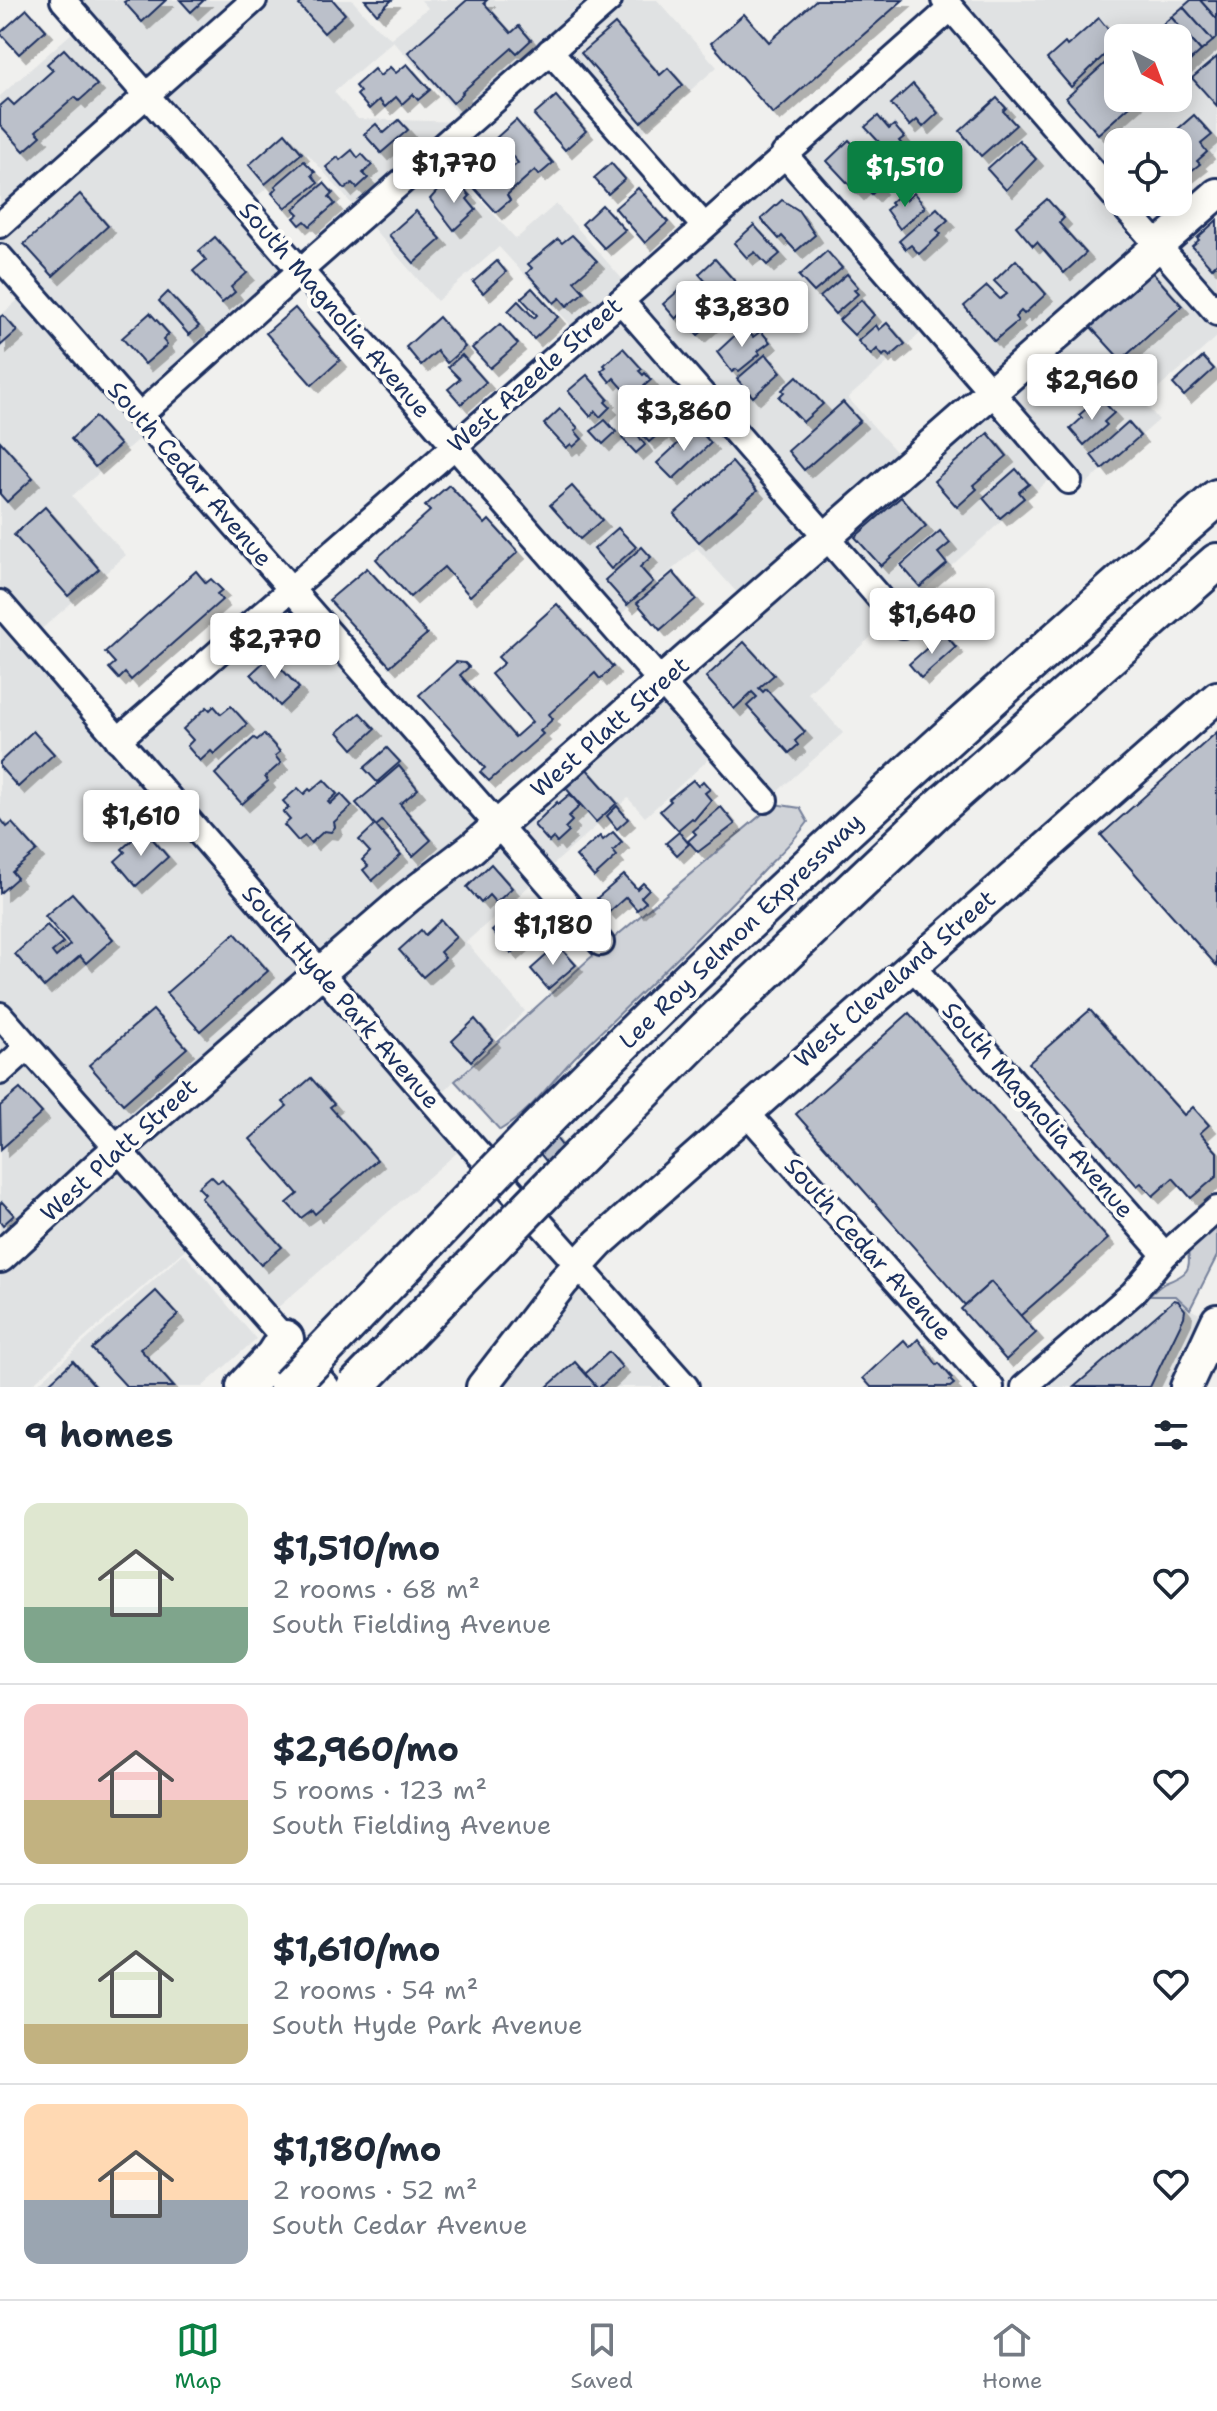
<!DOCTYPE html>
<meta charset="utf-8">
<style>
body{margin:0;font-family:"Shantell Sans",sans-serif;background:#f6f6f7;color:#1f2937;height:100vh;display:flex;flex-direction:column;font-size:30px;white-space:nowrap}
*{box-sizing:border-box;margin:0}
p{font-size:26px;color:#747a83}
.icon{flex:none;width:44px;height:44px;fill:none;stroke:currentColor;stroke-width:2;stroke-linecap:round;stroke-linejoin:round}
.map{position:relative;height:1387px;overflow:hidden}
.panel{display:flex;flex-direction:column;background:#fff;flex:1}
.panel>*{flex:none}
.needle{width:52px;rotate:138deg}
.tools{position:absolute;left:1104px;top:24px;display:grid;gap:16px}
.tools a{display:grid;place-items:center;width:88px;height:88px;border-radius:16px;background:#fff;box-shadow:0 4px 20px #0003;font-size:40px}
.price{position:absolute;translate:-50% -68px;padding:0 18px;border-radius:8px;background:#fff;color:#222;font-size:26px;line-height:52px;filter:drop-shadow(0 2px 4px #0008)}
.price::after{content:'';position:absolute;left:50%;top:48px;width:24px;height:18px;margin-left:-12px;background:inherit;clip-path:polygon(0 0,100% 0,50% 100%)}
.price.on{background:#0b8043;color:#fff}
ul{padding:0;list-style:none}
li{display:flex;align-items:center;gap:24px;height:200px;padding:0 24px}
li+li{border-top:2px solid #e0e1e3}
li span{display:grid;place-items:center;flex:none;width:224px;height:160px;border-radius:16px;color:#555}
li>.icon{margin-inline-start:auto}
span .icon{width:96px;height:96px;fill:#fffc;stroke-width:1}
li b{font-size:34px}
h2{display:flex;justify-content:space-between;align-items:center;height:96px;padding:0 24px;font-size:34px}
.menu{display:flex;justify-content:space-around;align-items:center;height:112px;border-top:2px solid #e0e1e3;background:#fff;font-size:22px;color:#747a83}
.menu a{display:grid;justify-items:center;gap:4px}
.menu .on{color:#0b8043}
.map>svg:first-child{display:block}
.built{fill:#e0e2e3;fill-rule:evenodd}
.green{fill:#d0d3d8;stroke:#76819b;stroke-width:2}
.building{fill:#bbc0ca;stroke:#1b2f5e;stroke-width:2;filter:url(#shadow)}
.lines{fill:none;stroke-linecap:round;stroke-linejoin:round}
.minor-casing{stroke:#1b2f5e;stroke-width:30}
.major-casing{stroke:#1b2f5e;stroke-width:36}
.highway-casing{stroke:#1b2f5e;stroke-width:42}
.minor{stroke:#fdfcf7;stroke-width:24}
.major{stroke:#fdfcf7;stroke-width:30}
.highway{stroke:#fdfcf7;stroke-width:36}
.highway-bridge-casing{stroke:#1b2f5e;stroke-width:42;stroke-linecap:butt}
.highway-bridge{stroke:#fdfcf7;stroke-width:36}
.labels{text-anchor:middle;stroke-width:8;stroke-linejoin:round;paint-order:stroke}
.street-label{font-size:24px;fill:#1b2f5e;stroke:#fdfcf7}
</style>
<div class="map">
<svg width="1217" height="1387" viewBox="0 0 1217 1387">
<defs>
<filter id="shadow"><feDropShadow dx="7" dy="7" stdDeviation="0" flood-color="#0004"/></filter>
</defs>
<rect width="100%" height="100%" fill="#f0f0ee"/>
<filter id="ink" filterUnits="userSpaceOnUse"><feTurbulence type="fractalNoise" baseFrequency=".0125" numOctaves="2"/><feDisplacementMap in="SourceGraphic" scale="16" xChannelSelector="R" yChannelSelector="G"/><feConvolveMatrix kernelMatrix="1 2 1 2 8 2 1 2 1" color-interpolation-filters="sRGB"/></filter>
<g filter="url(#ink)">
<!-- built -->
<g class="built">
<polygon points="77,0 249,0 147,91"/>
<path d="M257 0H352L377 28 391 38 428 8 421 0H605L439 153 516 239 556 204 631 289 580 335 499 247 437 301 308 154 245 206 148 96ZM393 41 465 122H464L358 119 334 92Z"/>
<polygon points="615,0 657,0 717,67 635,139 558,50"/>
<path d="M953 0H1217V151L1178 185V142H1118V187ZM1118 38H1178V98H1118Z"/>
<polygon points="950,11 1149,239 984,382 932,323 848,398 901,457 740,596 697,548 613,621 460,447"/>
<polygon points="81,25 297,269 139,411 0,254 0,96"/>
<polygon points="1217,203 1217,293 1173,243"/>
<polygon points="1153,244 1217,316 1217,337 1143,402 1159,420 1079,490 989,387"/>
<polygon points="27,292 149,430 72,496 126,555 29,640 117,742 291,593 492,822 657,680 719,750 645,817 628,798 466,942 525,1011 435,1100 318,966 0,1243 0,316"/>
<polygon points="986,389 1057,472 808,693 843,733 767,801 658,678"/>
<polygon points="320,976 467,1144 269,1315 121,1147"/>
<polygon points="117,1155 192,1243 29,1387 0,1387 0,1259"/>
<polygon points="184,1253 256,1339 202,1387 34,1387"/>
<polygon points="581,1264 683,1387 507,1387 500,1379"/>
<polygon points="1133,1295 1176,1296 1190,1309 1203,1316 1170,1387 1027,1387"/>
</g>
<!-- green -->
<g class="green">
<path d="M774 804 800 808 808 822C794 841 778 855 762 872 703 934 641 993 579 1053 552 1079 533 1111 500 1130L455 1081 589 959Z"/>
<path d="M1217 1220V1256L1190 1309 1176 1296H1149C1154 1292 1160 1285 1165 1283 1186 1275 1193 1271 1187 1247Z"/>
</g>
<!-- building -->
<g class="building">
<polygon points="127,0 166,0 142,22 124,2"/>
<polygon points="180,0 204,0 191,12"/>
<polygon points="305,0 333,0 345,14 324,33 299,5"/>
<polygon points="365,0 392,0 377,14"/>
<polygon points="467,0 487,0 484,3 511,33 519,26 531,40 517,53 512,48 462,92 463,93 453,103 408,52"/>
<polygon points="816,0 903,0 773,114 711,43 744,14 769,42"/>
<polygon points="1191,0 1200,0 1217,19 1217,37 1213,41 1183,7"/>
<polygon points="1200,0 1217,0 1217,19"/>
<polygon points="1183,7 1213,41 1201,51 1171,17"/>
<polygon points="27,9 46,30 19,54 0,33"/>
<polygon points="1171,17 1201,51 1191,60 1178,45 1178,38 1172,38 1161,26"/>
<polygon points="1099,18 1118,42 1071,87 1047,59 1065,43 1067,46"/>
<polygon points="615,24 660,75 668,68 683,85 641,122 581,53"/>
<polygon points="1161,26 1172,38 1148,38 1148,37"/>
<polygon points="1178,45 1191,60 1178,72"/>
<polygon points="64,49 97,85 79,101 75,97 36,131 41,136 24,151 0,125 0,106 8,99 14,105 53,70 47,64"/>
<polygon points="1217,57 1217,106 1192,78"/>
<polygon points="1111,58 1118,66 1118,98 1139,98 1098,134 1066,98"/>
<polygon points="407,64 430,90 418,100 413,94 402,104 396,97 385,107 379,100 369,109 357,95 360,92 355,86 374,69 380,76 390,67 396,73"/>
<polygon points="913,84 938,113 923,127 917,120 910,126 891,104"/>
<polygon points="556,96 586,131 565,150 534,115"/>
<polygon points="997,98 1006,108 1003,111 1016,125 981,156 960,131"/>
<polygon points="1194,115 1212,135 1201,144 1207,152 1197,161 1200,164 1186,175 1181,170 1178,172 1178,142 1163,142"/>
<polygon points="878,116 889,129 894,125 904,137 899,141 904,147 893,157 865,127"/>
<polygon points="399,120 408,130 381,153 364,134 376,124 384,133"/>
<polygon points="516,120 553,163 539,175 535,170 507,195 510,200 496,212 458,170 479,152 501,177 518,163 496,138"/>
<polygon points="285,133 302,153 265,184 249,165"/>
<polygon points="849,140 879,172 872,179 879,187 872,194 864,186 857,193 827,161"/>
<polygon points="1019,140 1036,159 1006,190 987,169"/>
<polygon points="352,150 358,158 362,154 372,165 363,173 368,178 357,188 352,183 345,189 326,167 338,157 340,160"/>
<polygon points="304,161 315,172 312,175 318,183 285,208 272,193 277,188 275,186"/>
<polygon points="611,163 625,179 608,194 594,178"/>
<polygon points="457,181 470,196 467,199 476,210 454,230 430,199 438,190 446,190"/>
<polygon points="324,183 333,193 329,197 335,204 310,226 305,221 300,225 294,218 299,214 294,209"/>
<polygon points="638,188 668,222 645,243 615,208"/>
<polygon points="914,193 925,207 900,229 886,210 892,205 890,203 900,194 906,200"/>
<polygon points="80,194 108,226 53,276 24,244"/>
<polygon points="1047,199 1064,218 1059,223 1086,253 1064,273 1037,242 1033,246 1016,226"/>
<polygon points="782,200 798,210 815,235 796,251 782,236 779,239 761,219"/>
<polygon points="602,205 625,230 604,248 582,224"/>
<polygon points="937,208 948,220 937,230 941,234 919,254 911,245 906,249 899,241"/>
<polygon points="416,211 441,239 414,263 389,235"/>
<polygon points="1217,220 1217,263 1212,268 1192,246 1199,240 1197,238"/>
<polygon points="754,225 780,254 767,265 755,252 747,258 734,243"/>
<polygon points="572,235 597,261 574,281 584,292 567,306 560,298 554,303 527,273 532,268 528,264 558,239 562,243"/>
<polygon points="215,237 247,273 231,287 235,292 222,303 193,271 206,260 199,251"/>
<polygon points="827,251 842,268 814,292 799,276"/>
<polygon points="715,259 745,293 728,307 705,285 707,283 699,274"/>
<polygon points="1016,260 1046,294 1024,314 1021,311 1015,317 1018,321 994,341 964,306 987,286 1000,299 1007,294 994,281"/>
<polygon points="497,261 506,272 483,293 473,282"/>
<polygon points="1151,271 1182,306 1121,360 1089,325"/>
<polygon points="847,274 858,287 854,290 858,294 835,314 820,297"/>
<polygon points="685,285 715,320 698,335 680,315 676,319 663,304"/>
<polygon points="532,288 558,317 534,339 508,311 518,301 534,318 537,315 521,298"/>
<polygon points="168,292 199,326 189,335 159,301"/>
<polygon points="861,300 874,315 854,335 839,320"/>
<polygon points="295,308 340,360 312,385 266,333"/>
<polygon points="150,313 169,334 163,340 167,345 145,364 122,338"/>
<polygon points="3,315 17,331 0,346 0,317"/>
<polygon points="439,317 465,347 447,363 437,351 421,365 406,347"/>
<polygon points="887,323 905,344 890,357 886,353 883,356 877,349 871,355 858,341 876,325 879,330"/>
<polygon points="500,324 518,344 490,368 472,348"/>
<polygon points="744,327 753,337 761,331 770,342 758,351 760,354 739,371 736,369 732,372 717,352"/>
<polygon points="623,348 642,369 639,371 643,375 645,373 651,380 634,395 631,392 628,394 614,378 610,382 601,371 606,367 604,365"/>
<polygon points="766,354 781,372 753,397 737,379"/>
<polygon points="462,355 486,382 461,404 448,389 460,379 448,367"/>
<polygon points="1203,357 1214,369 1184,396 1173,384"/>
<polygon points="587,375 608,399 605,402 610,407 600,417 595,411 590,416 568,391"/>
<polygon points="797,376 823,404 803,422 779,397 784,392 782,390"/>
<polygon points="1102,400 1114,413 1104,422 1107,425 1084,445 1070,429 1082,418 1079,415 1092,404 1094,407"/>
<polygon points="843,402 860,421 804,470 788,451"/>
<polygon points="660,405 680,427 668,437 662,431 649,442 634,426 650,408 653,411"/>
<polygon points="560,409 578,428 575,431 582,439 573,447 571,444 566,448 544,424"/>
<polygon points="95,417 120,445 95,467 71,439"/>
<polygon points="605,420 616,432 603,444 591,431"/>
<polygon points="1128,422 1140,436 1102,469 1091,455"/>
<polygon points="696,427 711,443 673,479 657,463"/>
<polygon points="633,428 645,445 636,453 622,438"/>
<polygon points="988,433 1007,456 973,485 977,489 957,507 934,481"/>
<polygon points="0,441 33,478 7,502 0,494"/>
<polygon points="732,462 757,491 699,542 674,514"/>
<polygon points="1016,469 1029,484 1019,492 1024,498 1000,518 983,498"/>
<polygon points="449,485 485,524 489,520 518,552 470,596 444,567 410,597 376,559 430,511 425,506"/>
<polygon points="572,486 602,520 580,539 550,505"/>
<polygon points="901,497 926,526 881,566 855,537"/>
<polygon points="45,507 99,569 68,596 14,535"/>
<polygon points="618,528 636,547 611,569 594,549"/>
<polygon points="940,531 950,543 938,553 947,564 920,587 901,565"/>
<polygon points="642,547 651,557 640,567 653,582 627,605 605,580"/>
<polygon points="367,568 427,634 390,666 329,600"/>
<polygon points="196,571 206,583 211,579 222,590 217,594 222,600 131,680 125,673 119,679 109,668 115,663 105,652"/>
<polygon points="673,572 696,599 660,630 637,603"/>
<polygon points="557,604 613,667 600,679 595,673 549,714 553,719 540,731 543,734 489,781 480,772 485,768 419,695 456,662 465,663 469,667 460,675 515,737 532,722 491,674 504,663 498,657"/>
<polygon points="944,633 956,647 921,678 909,664"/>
<polygon points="744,642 774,675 759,688 763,692 766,689 805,732 795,741 798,745 789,753 747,706 757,697 752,692 734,709 706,677"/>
<polygon points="270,656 299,688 280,706 251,674"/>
<polygon points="214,706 221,714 231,706 247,724 214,754 211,751 200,761 187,746 193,740 183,729 207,707 210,710"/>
<polygon points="360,713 375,729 353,749 338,732"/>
<polygon points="33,731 54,754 18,787 0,767 0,762"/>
<polygon points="1217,732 1217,966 1101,835"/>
<polygon points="264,734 280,752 275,756 281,763 265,777 268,781 242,804 215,774 254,738 257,740"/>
<polygon points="387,748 400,762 377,782 364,768"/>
<polygon points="399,766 418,789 400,804 431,840 413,856 382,821 376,826 356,803"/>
<polygon points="585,767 617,803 596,822 564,786"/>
<polygon points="324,780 337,794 328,802 330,804 341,794 352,806 334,822 335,827 331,832 324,831 311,843 305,836 298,841 284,825 290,820 283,812 289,808 283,801 298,788 304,794 309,789 311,791"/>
<polygon points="693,780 698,786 703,781 710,789 705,793 711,800 694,820 692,818 678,830 660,811 671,801 669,799"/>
<polygon points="570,794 580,806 568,817 572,821 565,828 569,832 557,843 553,838 549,842 534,825 557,802 558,804"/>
<polygon points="617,806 628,819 617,829 607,816"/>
<polygon points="721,807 735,824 698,852 688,841 696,834 693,831"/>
<polygon points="0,818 7,827 12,823 37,851 12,872 17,878 0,893"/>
<polygon points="375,825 401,855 372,881 363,870 368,866 362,860 370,852 359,840"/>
<polygon points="144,829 168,857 136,886 115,861 125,852 122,849"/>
<polygon points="613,832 622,842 613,851 617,856 594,877 576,856 600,836 603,840"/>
<polygon points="679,832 689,844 677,855 666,843"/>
<polygon points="491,864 512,888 496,903 489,895 481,903 467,887"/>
<polygon points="624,875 637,889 643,883 649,889 641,897 646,902 637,910 626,897 609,912 597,898"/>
<polygon points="72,893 113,939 86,963 80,956 44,987 15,954 47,925 63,943 52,952 56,957 70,945 45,916"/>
<polygon points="522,905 541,927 511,953 492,931"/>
<polygon points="441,920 456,937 440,952 445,958 423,977 399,950 421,930 425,935"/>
<polygon points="235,933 268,971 200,1031 166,993"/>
<polygon points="558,945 576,965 548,989 531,969"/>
<polygon points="153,1010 187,1048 123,1104 89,1065"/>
<polygon points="1090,1010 1184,1115 1193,1107 1209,1125 1200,1133 1217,1152 1217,1176 1191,1198 1173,1178 1153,1196 1141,1183 1137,1186 1029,1063"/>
<polygon points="909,1013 1108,1239 1020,1316 991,1282 965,1305 796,1114"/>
<polygon points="475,1019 493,1040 471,1061 452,1041"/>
<polygon points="311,1078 334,1104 330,1107 377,1160 315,1214 312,1210 301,1218 287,1203 298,1194 250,1139 287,1106 283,1102"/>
<polygon points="20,1089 42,1113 1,1149 0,1106"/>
<polygon points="552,1133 566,1151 551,1167 537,1150"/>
<polygon points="211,1176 218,1183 222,1180 282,1247 261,1265 201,1198 205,1194 198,1187"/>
<polygon points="2,1202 14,1215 3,1225 0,1221 0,1204"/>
<polygon points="991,1282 1036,1333 1006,1360 961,1309"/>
<polygon points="156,1291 178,1315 140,1349 174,1387 127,1387 92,1349"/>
<polygon points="1174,1300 1178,1301 1185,1310 1184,1317 1150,1387 1074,1387"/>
<polygon points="918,1339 937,1365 939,1363 952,1378 950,1380 954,1384 950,1387 871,1387 863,1378 904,1340 910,1347"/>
<polygon points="609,1352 622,1367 600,1387 597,1387 585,1374"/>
<polygon points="73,1361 96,1387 53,1387 49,1383"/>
<polygon points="575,1362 597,1387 547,1387"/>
</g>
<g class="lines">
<!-- minor casing -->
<g class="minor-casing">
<g id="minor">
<polyline points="63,0 765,800"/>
<polyline points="944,0 1118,200"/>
<polyline points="550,51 704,226"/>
<polyline points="784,154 1069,481"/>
<polyline points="1120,202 1217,313"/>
<polyline points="0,225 254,0"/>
<polyline points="0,257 601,943"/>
<polyline points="621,301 903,625"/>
<polyline points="139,416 300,271 609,0"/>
<polyline points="0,603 440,1110 686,1387"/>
<polyline points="118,740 621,301 951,8"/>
<polyline points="911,965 1165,1255"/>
<polyline points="0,1015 327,1387"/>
<polyline points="0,1072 28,1047"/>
<polyline points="745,1111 991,1387"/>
<polyline points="1024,1387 1133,1293 1165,1255 1217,1209"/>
</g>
</g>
<!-- major casing -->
<g class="major-casing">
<g id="major">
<polyline points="0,1257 103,1162 344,952 408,897 472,848 1217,194"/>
<polyline points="482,1387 563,1282 599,1243 1217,697"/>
<polyline points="1186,1387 1217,1320"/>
</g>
</g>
<!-- highway casing -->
<g class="highway-casing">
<g id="highway">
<path d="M536 1130C754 909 984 703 1217 498"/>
<polyline points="570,1166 707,1028 934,812 1217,562"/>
<polyline points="245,1387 274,1356 285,1339"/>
</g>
</g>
<!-- minor -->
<use href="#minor" class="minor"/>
<!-- major -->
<use href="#major" class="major"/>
<!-- highway -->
<use href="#highway" class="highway"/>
<!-- highway-bridge casing -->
<g class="highway-bridge-casing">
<g id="highway-bridge">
<polyline points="288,1387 536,1130"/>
<polyline points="355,1387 570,1166"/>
</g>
</g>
<!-- highway-bridge -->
<use href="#highway-bridge" class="highway-bridge"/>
</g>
</g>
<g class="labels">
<!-- street labels -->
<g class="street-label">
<text transform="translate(335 310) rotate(49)" y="8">South Magnolia Avenue</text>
<text transform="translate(535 375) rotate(-41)" y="8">West Azeele Street</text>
<text transform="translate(190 474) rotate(49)" y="8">South Cedar Avenue</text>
<text transform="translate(610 727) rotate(-41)" y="8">West Platt Street</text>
<text transform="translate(741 931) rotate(-44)" y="8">Lee Roy Selmon Expressway</text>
<text transform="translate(895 979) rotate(-41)" y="8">West Cleveland Street</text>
<text transform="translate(341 997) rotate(49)" y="8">South Hyde Park Avenue</text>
<text transform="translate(1038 1110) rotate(49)" y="8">South Magnolia Avenue</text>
<text transform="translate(119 1150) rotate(-42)" y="8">West Platt Street</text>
<text transform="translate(868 1249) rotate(48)" y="8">South Cedar Avenue</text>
</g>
</g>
</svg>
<div class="tools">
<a><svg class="needle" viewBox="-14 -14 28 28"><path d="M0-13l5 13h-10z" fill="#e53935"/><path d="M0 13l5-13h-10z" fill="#747a83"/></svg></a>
<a><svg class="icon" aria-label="locate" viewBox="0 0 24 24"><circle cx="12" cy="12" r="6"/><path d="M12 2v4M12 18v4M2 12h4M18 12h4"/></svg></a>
</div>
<b class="price" style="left:454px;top:205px">$1,770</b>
<b class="price on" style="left:905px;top:209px">$1,510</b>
<b class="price" style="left:742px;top:349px">$3,830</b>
<b class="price" style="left:1092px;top:422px">$2,960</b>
<b class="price" style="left:684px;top:453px">$3,860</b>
<b class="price" style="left:932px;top:656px">$1,640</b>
<b class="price" style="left:275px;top:681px">$2,770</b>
<b class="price" style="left:141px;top:858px">$1,610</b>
<b class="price" style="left:553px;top:967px">$1,180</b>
</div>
<section class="panel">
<h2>9 homes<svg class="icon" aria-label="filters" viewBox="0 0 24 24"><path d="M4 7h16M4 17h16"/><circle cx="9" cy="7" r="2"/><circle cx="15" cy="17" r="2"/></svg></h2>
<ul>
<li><span style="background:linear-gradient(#dfe7d0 65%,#7fa58c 0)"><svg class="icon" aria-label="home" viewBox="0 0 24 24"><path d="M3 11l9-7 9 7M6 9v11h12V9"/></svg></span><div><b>$1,510/mo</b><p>2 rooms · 68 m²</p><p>South Fielding Avenue</p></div><svg class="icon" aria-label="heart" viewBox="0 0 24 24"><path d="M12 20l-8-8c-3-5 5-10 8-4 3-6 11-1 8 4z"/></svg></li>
<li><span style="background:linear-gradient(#f6c9c9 60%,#c2b280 0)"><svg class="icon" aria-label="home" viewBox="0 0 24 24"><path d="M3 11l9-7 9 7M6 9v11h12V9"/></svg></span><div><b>$2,960/mo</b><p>5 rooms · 123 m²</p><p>South Fielding Avenue</p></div><svg class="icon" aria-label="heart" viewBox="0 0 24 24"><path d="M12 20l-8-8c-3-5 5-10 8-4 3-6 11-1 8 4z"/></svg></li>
<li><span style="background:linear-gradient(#dfe7d0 75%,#c2b280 0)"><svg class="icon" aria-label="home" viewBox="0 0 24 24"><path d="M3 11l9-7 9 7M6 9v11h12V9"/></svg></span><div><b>$1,610/mo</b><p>2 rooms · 54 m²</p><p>South Hyde Park Avenue</p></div><svg class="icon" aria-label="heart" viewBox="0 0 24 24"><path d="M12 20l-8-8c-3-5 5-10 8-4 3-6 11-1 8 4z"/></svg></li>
<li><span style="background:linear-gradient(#ffd9b3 60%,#9aa5b1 0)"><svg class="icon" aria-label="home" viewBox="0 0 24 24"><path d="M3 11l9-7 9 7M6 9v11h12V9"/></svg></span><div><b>$1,180/mo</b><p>2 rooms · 52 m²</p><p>South Cedar Avenue</p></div><svg class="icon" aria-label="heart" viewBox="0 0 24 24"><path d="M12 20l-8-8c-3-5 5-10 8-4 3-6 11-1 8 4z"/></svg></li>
</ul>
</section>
<nav class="menu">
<a class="on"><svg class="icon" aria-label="map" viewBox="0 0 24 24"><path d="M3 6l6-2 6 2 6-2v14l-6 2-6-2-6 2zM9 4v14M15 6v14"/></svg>Map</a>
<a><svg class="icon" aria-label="saved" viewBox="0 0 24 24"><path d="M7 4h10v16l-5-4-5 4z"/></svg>Saved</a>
<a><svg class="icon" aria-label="home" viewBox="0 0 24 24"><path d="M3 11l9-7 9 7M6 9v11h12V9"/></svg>Home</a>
</nav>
